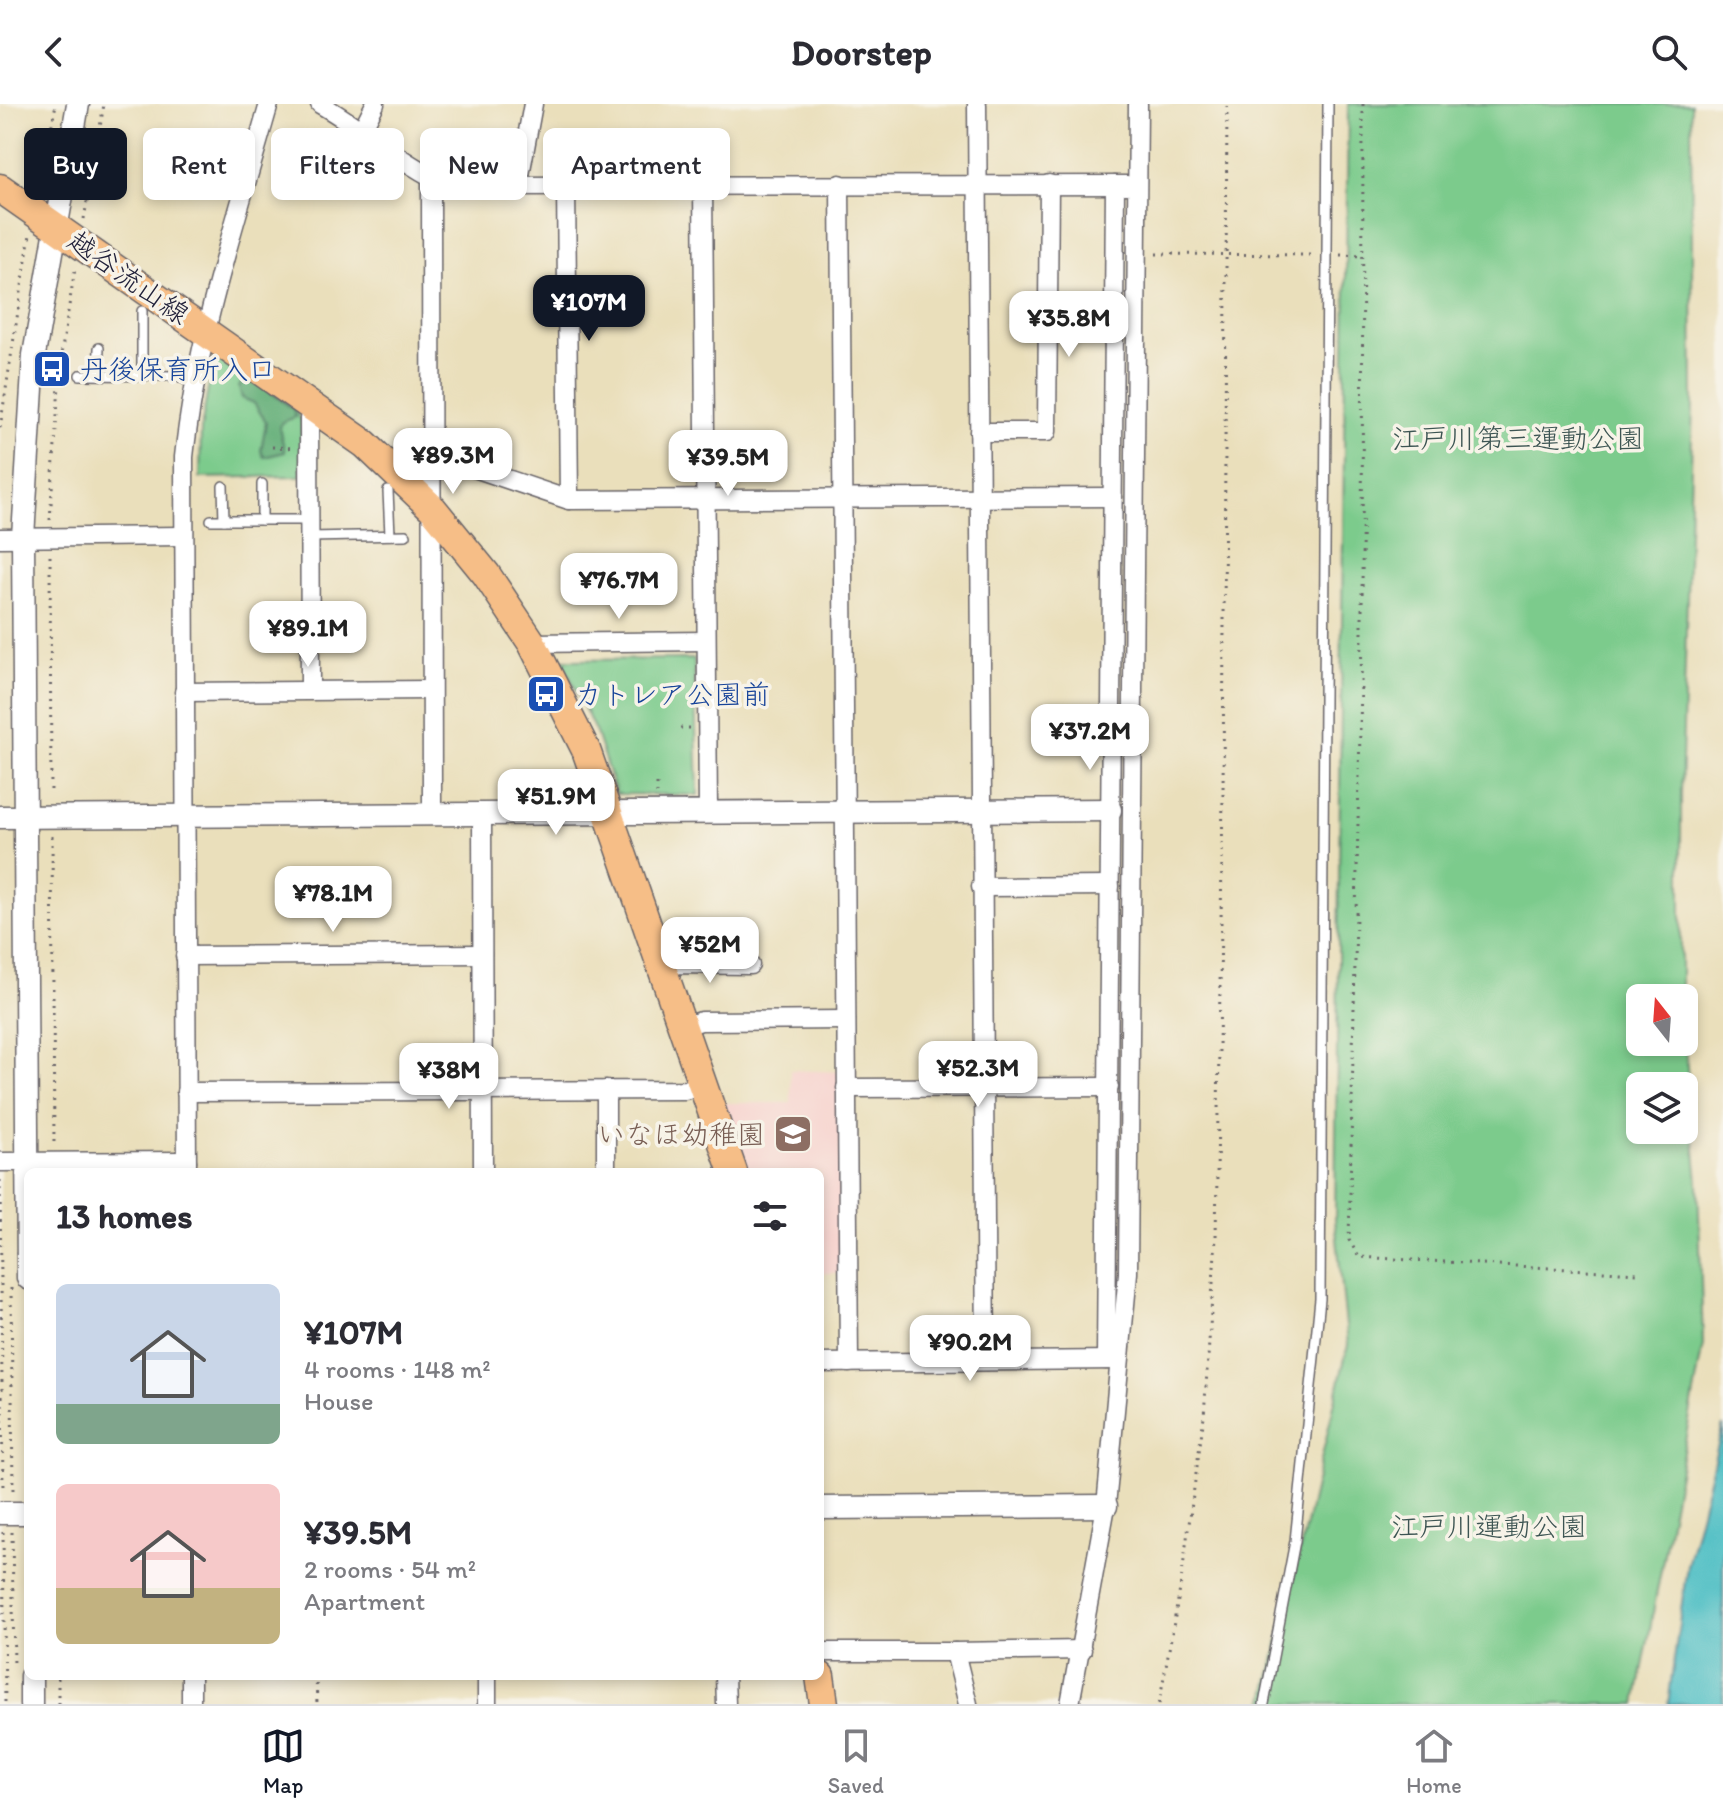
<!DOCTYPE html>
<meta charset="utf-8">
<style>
body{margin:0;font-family:Itim,"Klee One",sans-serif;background:#f7f7f7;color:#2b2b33;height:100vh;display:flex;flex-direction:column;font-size:30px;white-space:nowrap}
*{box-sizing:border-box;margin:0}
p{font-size:26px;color:#7c7c81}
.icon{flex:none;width:44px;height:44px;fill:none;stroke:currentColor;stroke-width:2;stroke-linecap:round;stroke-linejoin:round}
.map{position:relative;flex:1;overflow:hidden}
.panel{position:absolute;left:24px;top:1064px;width:800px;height:512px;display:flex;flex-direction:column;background:#fff;border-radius:12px;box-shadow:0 4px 12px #0003}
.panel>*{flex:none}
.banner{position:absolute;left:24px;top:24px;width:800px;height:72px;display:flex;gap:16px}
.needle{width:52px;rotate:343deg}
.tools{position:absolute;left:1626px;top:880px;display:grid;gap:16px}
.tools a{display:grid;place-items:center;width:72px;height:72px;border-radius:12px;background:#fff;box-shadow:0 4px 12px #0003;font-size:40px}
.price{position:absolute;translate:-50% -68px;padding:0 18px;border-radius:16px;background:#fff;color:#222;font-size:26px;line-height:52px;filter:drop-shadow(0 2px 4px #0008)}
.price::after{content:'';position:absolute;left:50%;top:48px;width:24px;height:18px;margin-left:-12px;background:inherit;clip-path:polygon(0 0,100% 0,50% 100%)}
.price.active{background:#111827;color:#fff}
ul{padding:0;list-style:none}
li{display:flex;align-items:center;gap:24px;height:200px;padding:0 32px}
li span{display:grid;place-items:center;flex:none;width:224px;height:160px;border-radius:12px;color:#555}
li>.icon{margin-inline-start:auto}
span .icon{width:96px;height:96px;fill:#fffc;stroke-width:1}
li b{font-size:34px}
h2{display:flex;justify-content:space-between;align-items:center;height:96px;padding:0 32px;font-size:34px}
.pill{padding:0 28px;border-radius:12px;background:#fff;box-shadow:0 4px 12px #0003;font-size:28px;line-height:72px}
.pill.active{background:#111827;color:#fff}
header{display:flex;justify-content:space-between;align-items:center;height:104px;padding:0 32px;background:#fff;font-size:36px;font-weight:800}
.tabs{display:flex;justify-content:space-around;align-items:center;height:112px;border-top:2px solid #e1e1e2;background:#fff;font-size:22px;color:#7c7c81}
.tabs a{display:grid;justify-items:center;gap:4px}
.tabs .active{color:#111827}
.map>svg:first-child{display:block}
.built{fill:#f7d0cc}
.green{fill:#7bcb8c;stroke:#4e7664;stroke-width:2;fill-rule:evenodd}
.forest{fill:#64af78;stroke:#43685a;stroke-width:2}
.water{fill:#50bfc5;stroke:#397080;stroke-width:2}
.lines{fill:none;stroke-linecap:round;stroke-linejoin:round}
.service-casing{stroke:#686468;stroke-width:12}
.minor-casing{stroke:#686468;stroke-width:21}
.tertiary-casing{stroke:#686468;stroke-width:25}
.primary-casing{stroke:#686468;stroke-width:31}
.path{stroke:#686468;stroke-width:3;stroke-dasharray:2 6;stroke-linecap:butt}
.service{stroke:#fff;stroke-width:9}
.minor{stroke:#fff;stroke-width:18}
.tertiary{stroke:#fff;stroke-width:22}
.primary{stroke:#f6be87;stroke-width:28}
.labels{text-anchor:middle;stroke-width:7;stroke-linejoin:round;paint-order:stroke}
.street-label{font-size:28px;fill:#22223b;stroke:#f7f3e8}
.transit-label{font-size:28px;fill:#164399;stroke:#f7f3e8;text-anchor:start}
.park-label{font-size:28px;fill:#3d5553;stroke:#f7f3e8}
.education-label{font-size:28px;fill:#785e54;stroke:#f7f3e8;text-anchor:end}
</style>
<header><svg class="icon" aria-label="back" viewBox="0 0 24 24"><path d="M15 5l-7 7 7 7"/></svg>Doorstep<svg class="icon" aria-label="search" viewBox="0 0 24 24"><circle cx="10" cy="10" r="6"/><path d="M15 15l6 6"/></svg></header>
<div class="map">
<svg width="1723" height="1600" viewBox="0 0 1723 1600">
<rect width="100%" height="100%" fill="#f7f3e8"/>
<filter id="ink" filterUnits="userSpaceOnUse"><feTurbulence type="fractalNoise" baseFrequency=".0125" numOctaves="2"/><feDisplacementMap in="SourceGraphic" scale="16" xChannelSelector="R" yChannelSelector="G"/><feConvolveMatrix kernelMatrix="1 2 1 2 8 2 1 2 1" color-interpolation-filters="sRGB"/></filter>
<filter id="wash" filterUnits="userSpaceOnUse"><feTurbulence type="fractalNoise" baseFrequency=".006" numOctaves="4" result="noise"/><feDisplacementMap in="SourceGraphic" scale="32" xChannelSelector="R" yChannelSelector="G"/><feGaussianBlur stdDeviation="1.8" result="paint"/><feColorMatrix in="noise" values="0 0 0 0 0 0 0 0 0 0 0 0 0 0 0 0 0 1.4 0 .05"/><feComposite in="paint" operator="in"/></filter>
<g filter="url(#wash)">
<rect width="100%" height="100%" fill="#eadfbb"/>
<!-- built -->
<polygon class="built" points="790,966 840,968 841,1169 820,1169 820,1068 747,1068 722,999 791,999"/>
<!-- green -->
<g class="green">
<path d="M1348 0H1691L1693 299 1681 689V894H1640V938H1684V932L1698 1078 1703 1241 1636 1600H1264L1348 1241 1335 1115ZM1640 982H1684V1026H1640Z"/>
<polygon points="214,250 295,303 301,316 301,372 200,374 201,325"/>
<polygon points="694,555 698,691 616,690 596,629 562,556"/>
</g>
<!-- forest -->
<polygon class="forest" points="247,271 293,305 296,313 282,318 279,323 285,348 264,353 261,347 266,318 254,299 242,294 239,283"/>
<!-- water -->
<polygon class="water" points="1723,1321 1723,1600 1668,1600 1687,1462"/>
</g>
<g filter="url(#ink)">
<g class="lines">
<!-- service casing -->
<g class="service-casing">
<g id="service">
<polyline points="80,271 179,272 193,280"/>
<polyline points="98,271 99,244"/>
<polyline points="142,272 142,207"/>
<polyline points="262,380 262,416"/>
<polyline points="223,382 224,416"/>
<polyline points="388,387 390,431"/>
<polyline points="211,416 310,416"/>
<polyline points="310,433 406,431"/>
<polyline points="1264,1600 1295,1437 1320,1195 1328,0"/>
</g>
</g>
<!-- minor casing -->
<g class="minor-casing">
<g id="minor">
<path d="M320 0C364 25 403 61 450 82L1127 81"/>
<polyline points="977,0 986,1257"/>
<polyline points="363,24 375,0"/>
<polyline points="431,73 432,710"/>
<polyline points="703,80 708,708"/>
<polyline points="840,80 849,1259"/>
<polyline points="518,82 533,0"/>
<polyline points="566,82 569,396"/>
<polyline points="979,328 1047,328 1049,80"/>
<polyline points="430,349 569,396 1113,393"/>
<polyline points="0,434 183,432"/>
<polyline points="532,539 706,537"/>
<polyline points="310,586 309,315 315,304"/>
<polyline points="184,588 431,586"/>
<polyline points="482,710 483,1068"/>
<polyline points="981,783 1110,782"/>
<polyline points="185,852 482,850"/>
<polyline points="664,864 675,860 750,861"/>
<polyline points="685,922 701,917 846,916"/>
<polyline points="846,984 1109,983"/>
<polyline points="606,986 606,1068"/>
<polyline points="186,988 685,986 704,980"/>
<polyline points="0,1058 187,1057"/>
<path d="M187 1068 184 353C197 232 236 117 269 0"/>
<polyline points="1106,1256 1115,81"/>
<polyline points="820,1259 1117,1256"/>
<polyline points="820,1548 955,1548 968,1600"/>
<polyline points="955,1548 1082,1546"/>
<polyline points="191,1572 191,1600"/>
<polyline points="487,1572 487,1600"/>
<polyline points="725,1572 726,1600"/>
<polyline points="1070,1600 1106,1402 1128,1169 1138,0"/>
</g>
</g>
<!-- tertiary casing -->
<g class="tertiary-casing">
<g id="tertiary">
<polyline points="0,713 1110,706"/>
<polyline points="28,1174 23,433 34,251 78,0"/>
<polyline points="820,1404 1106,1402"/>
<polyline points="0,1409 28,1409"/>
<polyline points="31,1572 31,1600"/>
</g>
</g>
<!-- primary casing -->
<g class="primary-casing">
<g id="primary">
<polyline points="0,84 365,340 433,405 486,470 532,539 586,646 733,1068"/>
<polyline points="820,1572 824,1600"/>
</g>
</g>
<!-- path -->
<g class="path">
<polyline points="1363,0 1362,533 1349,1136 1359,1153 1638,1169"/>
<polyline points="39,84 56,0"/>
<polyline points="84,115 104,0"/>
<polyline points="1156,150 1316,151"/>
<polyline points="1340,151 1364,152"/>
<polyline points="0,324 30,130"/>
<polyline points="272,343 294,344"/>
<polyline points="50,416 61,251 75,165"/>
<polyline points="50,452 51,692"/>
<polyline points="680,624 691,624"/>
<polyline points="657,680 657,691"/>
<polyline points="52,732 54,1040"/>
<polyline points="0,1076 3,1388"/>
<polyline points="11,1184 13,1388"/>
<polyline points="3,1428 5,1600"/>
<polyline points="12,1428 14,1564"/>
<polyline points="316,1572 317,1600"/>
<polyline points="58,1600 58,1572"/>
<polyline points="1159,1600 1180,1485 1204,1312 1216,1134 1223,691 1227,0"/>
</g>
<!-- service -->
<use href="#service" class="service"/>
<!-- minor -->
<use href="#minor" class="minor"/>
<!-- tertiary -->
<use href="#tertiary" class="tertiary"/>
<!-- primary -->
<use href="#primary" class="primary"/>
</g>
</g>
<!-- icons -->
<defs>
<g id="bus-square" transform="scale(2)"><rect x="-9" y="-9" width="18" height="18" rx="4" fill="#1a4fb4" stroke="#f7f3e8"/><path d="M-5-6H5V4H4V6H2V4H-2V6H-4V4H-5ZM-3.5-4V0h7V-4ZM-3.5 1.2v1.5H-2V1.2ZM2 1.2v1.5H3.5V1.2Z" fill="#fff"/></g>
<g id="school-square" transform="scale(2)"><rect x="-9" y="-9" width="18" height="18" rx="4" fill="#8d6e63" stroke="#f7f3e8"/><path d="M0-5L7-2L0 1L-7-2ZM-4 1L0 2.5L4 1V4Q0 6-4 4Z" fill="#fff"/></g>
</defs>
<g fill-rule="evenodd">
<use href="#bus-square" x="52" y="265"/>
<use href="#bus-square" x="546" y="590"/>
<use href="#school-square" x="793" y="1030"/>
</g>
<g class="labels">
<!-- street labels -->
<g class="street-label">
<text transform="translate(129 173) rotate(35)" y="10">越谷流山線</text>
</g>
<!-- transit labels -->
<g class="transit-label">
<text x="80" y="275">丹後保育所入口</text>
<text x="574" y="600">カトレア公園前</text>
</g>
<!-- park labels -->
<g class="park-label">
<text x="1518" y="344">江戸川第三運動公園</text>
<text x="1489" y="1432">江戸川運動公園</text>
</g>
<!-- education labels -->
<g class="education-label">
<text x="765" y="1040">いなほ幼稚園</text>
</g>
</g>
</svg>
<div class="tools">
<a><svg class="needle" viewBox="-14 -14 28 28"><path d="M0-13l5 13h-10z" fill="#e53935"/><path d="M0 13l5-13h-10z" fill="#7c7c81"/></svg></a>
<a><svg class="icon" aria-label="layers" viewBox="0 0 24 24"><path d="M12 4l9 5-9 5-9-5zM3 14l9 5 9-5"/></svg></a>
</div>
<b class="price active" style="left:589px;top:239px">¥107M</b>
<b class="price" style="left:1069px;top:255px">¥35.8M</b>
<b class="price" style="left:453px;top:392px">¥89.3M</b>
<b class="price" style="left:728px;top:394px">¥39.5M</b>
<b class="price" style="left:619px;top:517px">¥76.7M</b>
<b class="price" style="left:308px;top:565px">¥89.1M</b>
<b class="price" style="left:1090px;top:668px">¥37.2M</b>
<b class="price" style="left:556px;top:733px">¥51.9M</b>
<b class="price" style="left:333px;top:830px">¥78.1M</b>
<b class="price" style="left:710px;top:881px">¥52M</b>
<b class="price" style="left:978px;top:1005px">¥52.3M</b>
<b class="price" style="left:449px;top:1007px">¥38M</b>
<b class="price" style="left:970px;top:1279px">¥90.2M</b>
<div class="banner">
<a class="pill active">Buy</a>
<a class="pill">Rent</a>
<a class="pill">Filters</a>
<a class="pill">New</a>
<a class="pill">Apartment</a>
</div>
<section class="panel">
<h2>13 homes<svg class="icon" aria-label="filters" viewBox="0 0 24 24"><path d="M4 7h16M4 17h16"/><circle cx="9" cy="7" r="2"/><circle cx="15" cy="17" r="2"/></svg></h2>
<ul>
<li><span style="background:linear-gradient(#c9d6e8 75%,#7fa58c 0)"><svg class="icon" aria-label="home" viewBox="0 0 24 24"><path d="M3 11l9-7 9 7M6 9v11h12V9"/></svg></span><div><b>¥107M</b><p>4 rooms · 148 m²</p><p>House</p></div></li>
<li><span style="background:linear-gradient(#f6c9c9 65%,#c2b280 0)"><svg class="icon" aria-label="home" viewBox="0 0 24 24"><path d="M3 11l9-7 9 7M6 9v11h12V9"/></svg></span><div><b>¥39.5M</b><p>2 rooms · 54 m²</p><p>Apartment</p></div></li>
</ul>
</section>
</div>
<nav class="tabs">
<a class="active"><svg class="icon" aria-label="map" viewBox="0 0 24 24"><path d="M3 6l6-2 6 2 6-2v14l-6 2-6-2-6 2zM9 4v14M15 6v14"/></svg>Map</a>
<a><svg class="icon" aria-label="saved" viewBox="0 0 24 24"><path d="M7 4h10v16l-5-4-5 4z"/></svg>Saved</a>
<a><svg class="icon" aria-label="home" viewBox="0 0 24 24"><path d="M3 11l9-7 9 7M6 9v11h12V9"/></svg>Home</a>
</nav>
